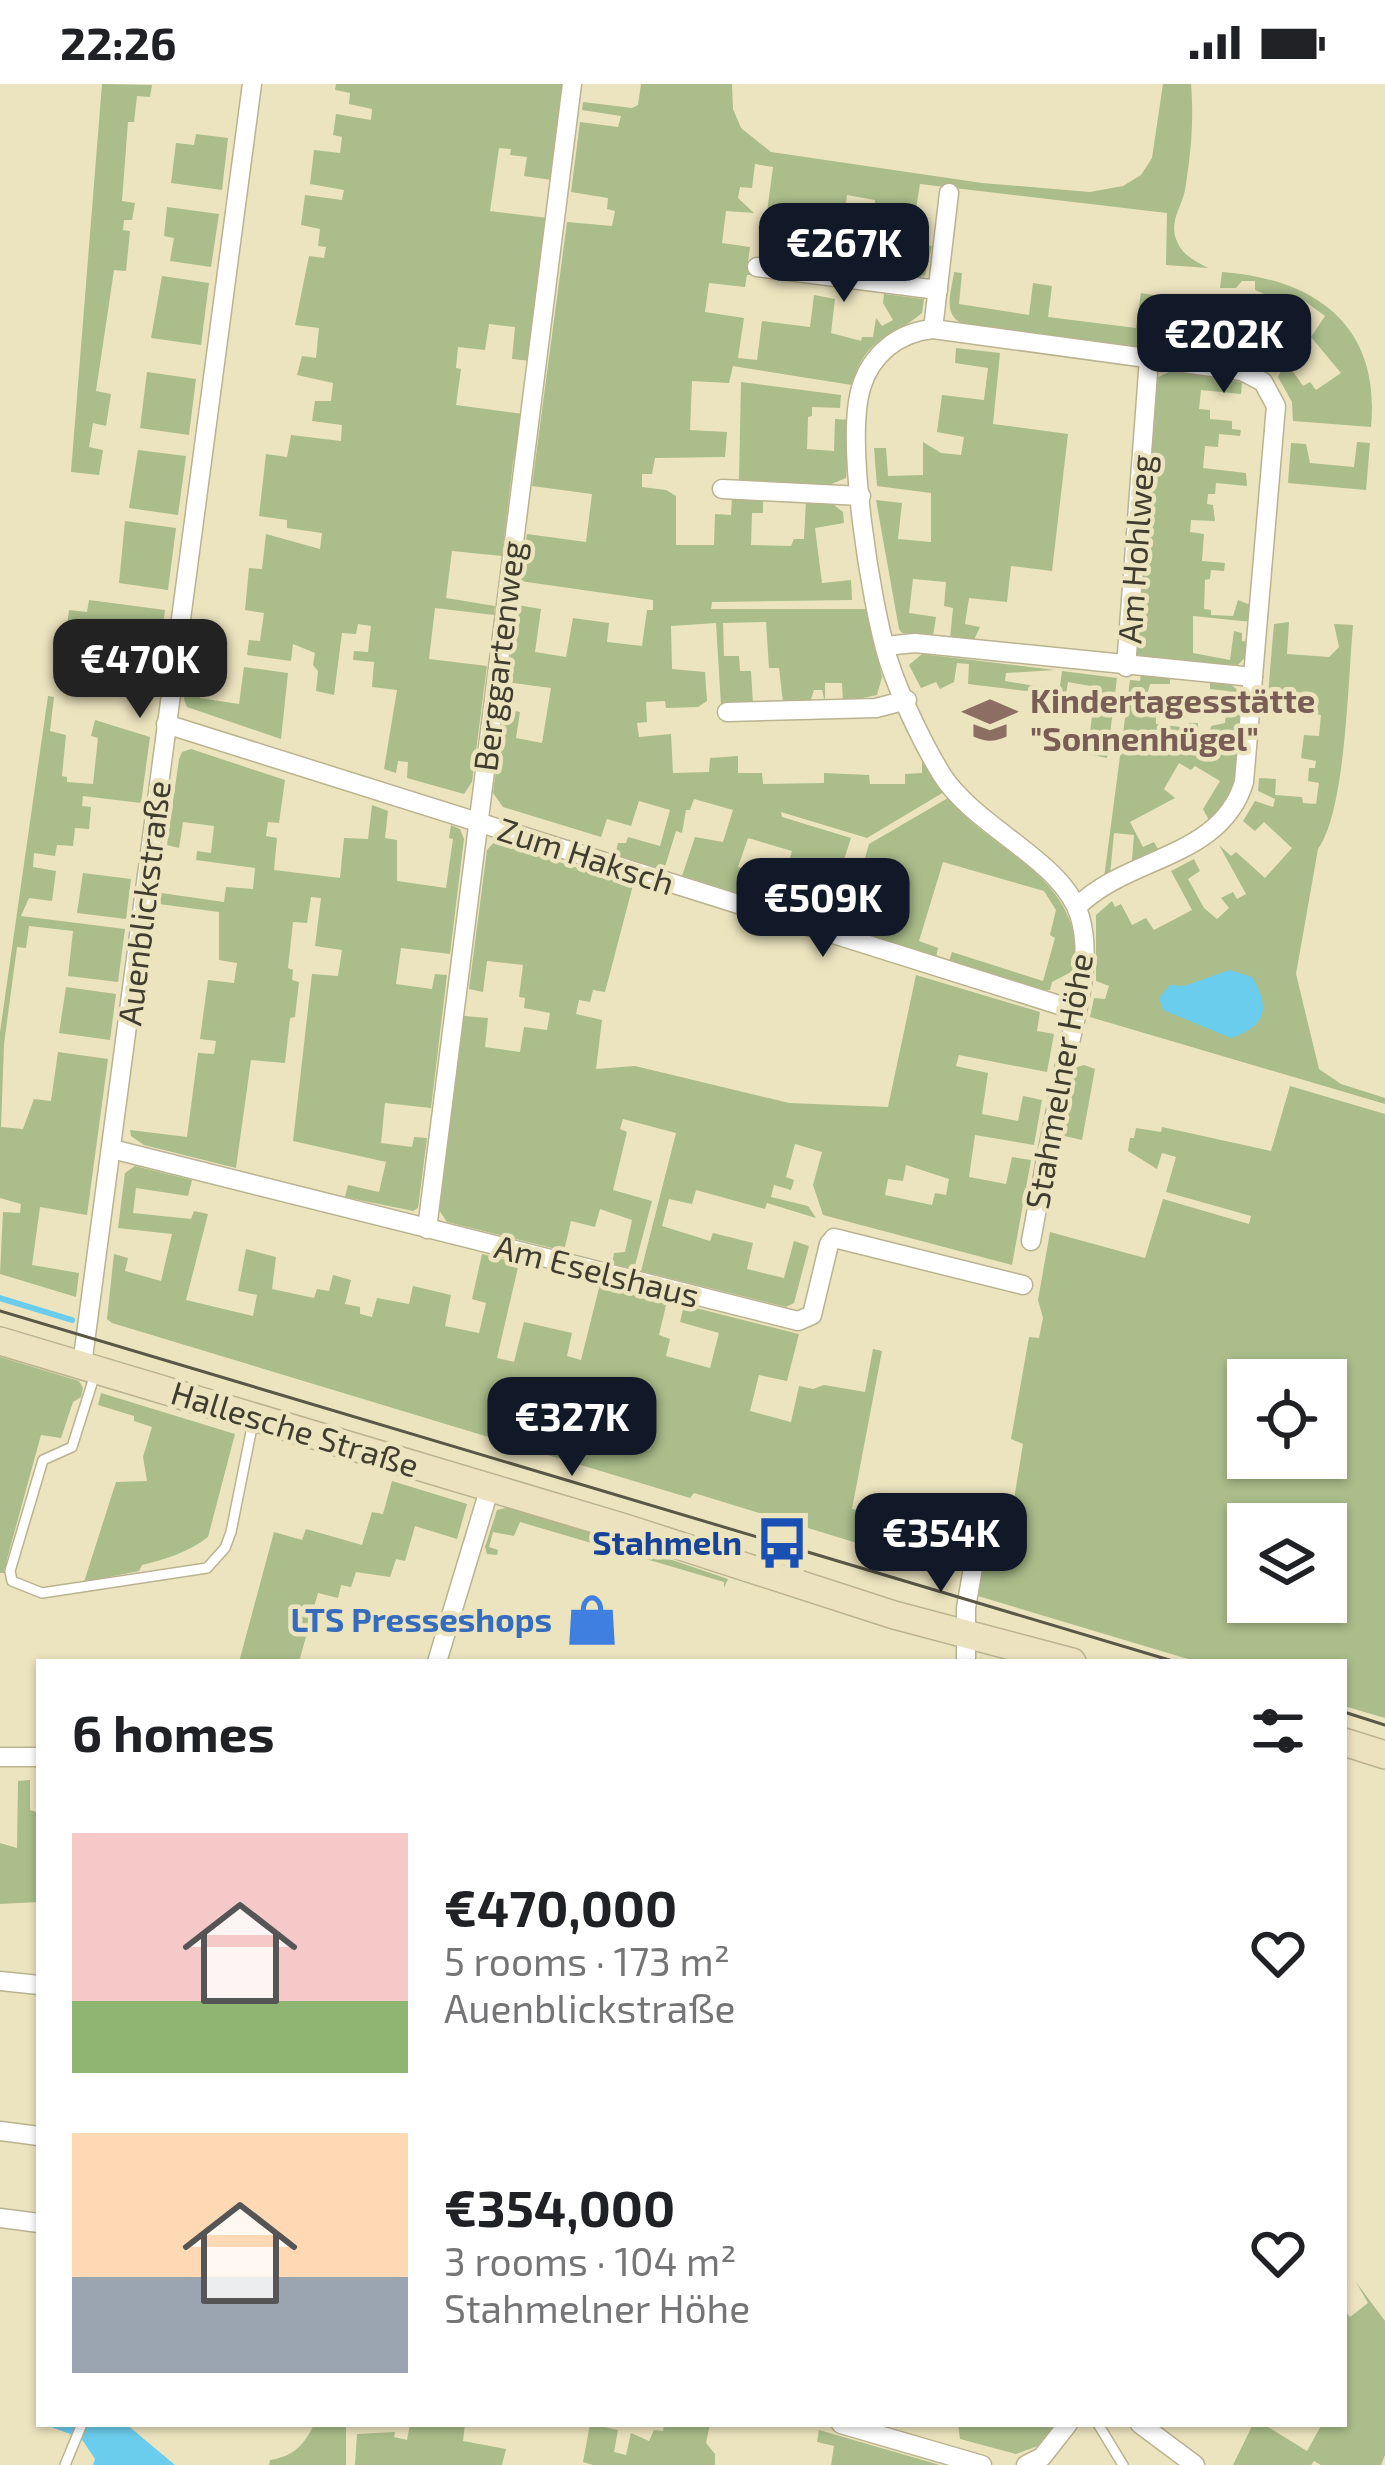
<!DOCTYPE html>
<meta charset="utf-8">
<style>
body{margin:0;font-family:"Exo 2",sans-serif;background:#f2f2f2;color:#202124;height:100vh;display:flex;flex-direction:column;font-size:45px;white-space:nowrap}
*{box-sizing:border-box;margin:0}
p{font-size:39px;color:#757577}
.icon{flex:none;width:66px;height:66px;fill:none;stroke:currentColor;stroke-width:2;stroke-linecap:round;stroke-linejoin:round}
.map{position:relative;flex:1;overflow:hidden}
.panel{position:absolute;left:36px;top:1575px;width:1311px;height:768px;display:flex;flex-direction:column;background:#fff;border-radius:0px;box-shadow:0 3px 9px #0004}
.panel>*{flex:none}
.controls{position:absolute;left:1227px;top:1275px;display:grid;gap:24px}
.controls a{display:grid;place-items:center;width:120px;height:120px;border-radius:0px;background:#fff;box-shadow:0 3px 9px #0004;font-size:60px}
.price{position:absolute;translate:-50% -102px;padding:0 27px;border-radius:24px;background:#111827;color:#fff;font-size:39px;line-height:78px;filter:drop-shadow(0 3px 6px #0008)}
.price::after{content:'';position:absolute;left:50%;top:72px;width:36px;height:27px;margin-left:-18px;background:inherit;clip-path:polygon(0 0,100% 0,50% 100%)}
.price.current{background:#222;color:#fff}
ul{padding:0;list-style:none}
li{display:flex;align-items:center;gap:36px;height:300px;padding:0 36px}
li span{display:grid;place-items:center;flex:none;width:336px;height:240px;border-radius:0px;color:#555}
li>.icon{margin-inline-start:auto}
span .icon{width:144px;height:144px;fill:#fffc;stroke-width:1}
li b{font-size:51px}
h2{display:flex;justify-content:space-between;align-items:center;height:144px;padding:0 36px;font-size:51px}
.status{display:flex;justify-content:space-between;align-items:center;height:84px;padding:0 60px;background:#fff;direction:ltr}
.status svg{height:33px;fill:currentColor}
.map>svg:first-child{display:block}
.green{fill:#aabd8a;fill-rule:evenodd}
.water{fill:#6bcded}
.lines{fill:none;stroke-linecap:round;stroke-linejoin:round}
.stream{stroke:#6bcded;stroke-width:6}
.lane-casing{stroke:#bab390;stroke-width:12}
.street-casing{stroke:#bab390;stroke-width:21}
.secondary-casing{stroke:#bab390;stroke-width:30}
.lane{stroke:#fff;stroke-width:9}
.street{stroke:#fff;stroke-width:18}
.secondary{stroke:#ede2bf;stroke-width:27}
.tram{stroke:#5b5746;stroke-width:3}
.labels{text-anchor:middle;stroke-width:9;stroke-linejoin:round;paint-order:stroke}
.street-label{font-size:33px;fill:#403d2f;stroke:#ece4bf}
.education-label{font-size:33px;font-weight:bold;fill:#785e54;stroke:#ece4bf;text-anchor:start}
.transit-label{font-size:33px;font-weight:bold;fill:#164399;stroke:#ece4bf;text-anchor:end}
.shop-label{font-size:33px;font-weight:bold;fill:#366cbe;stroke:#ece4bf;text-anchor:end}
</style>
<div class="status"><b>22:26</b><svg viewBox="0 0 49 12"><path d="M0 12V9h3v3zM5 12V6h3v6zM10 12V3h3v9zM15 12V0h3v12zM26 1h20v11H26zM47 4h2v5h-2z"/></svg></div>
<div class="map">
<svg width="1385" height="2381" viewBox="0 0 1385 2381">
<rect width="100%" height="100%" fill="#ece4bf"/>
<!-- green -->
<g class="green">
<polygon points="102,0 152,1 150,13 137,12 134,38 128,38 122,117 135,119 132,136 124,136 123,146 130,147 126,187 114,186 96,307 111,310 106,342 93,339 89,363 103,366 99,391 71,388"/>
<polygon points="336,0 564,0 552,96 524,92 527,73 510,71 511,65 499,64 490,127 548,134 531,277 512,275 515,243 489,240 485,266 458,263 456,284 461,285 456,321 524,330 513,379 502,472 452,467 446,514 495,522 494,531 435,524 429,575 487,582 472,698 464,710 407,694 408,678 398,677 396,689 384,685 397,606 372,603 374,578 353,576 354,567 368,568 371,542 358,540 356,550 342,549 334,611 316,607 318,587 313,581 315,569 293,560 291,577 247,571 249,556 260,557 264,529 245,526 249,484 262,485 266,450 320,465 322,449 287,444 287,436 259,432 266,370 287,373 291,351 341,357 342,341 312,337 315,317 331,317 333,299 297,291 302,272 316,274 319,244 295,241 309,172 324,174 326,163 318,162 320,145 301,141 305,111 342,116 344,106 310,100 314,66 340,69 342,53 333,51 336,30 371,36 372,25 349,20 350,9 335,6"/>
<path d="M641 0H732L733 25 741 44 771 68 982 99 1090 108 1123 102 1141 91 1152 74 1163 0H1191C1194 37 1191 70 1185 106 1182 122 1171 134 1175 152 1181 171 1192 175 1208 184L1166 181 1167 129 920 100 916 125 899 124 895 157 932 162 925 191 913 196 840 186 844 154 871 156 875 116 847 111 842 151 824 149 820 183 790 180 792 165 809 167 813 134 786 131 784 146 765 143 773 83 755 80 752 104 740 103 738 114 754 129 726 127 722 159 750 163 748 177 753 191H747L745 203 709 199 705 228 744 234 738 274 757 276 762 237 810 243 814 211 835 215 831 249 861 257 862 253H873L876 234 882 242 893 236 883 219 884 210 924 215 922 229C889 257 866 251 852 301L733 282 729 299 692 297 690 346 727 348 725 373 655 374 652 390H642V403L666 406 676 412V461H714L715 430 731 431 732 414 763 415V429H752L751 461 791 462 794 455H804L806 416 829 417 843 428 844 439 815 444 822 499 851 496 852 516 712 518 711 525H869L882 593 877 611 843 618 842 599H825V618L822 606H814L810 618H783L779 584H769L766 538 723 539 724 572H739L740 587H751L753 620 721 621 716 539 671 542 672 585 705 588 707 617 698 623 666 624 665 617 646 618 647 638 637 639 639 653 671 650 673 689 709 688 710 674 738 672V689H762L763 700 824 699V689L869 691 870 700H905V690L922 689V670L944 708 867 754 781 728 782 733 851 754 839 791 809 782 798 813 829 824 825 839 776 821 792 767 748 754 738 783 753 788 750 799 764 804 760 816 682 792 695 753 723 758 733 726 694 715 690 726H686L682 749 676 747 664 786 615 771 618 759H626L628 753 660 762 670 726 639 717 631 742 607 735 601 753 503 723 493 709 504 625 520 628 516 654 542 659 551 604 507 598 517 521 541 525 535 568 566 573 573 534 609 539 607 558 642 562 647 526H653V516L520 497 527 450 586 458 592 410 532 402 567 138 612 142 615 127 607 125 608 114 571 108 580 38 618 43 621 32 582 26 583 18 632 24 638 21Z"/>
<polygon points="196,50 228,54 222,106 171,99 176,59 194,61"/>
<polygon points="167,123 219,130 211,183 170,177 174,154 164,152"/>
<path d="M954 188 962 189 959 220 1029 231 1033 199 1052 202 1048 233 1136 244 1141 209 1153 211 1146 264 961 239C942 229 952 206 954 188Z"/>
<path d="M1222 188C1316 195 1381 242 1371 343L1293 337 1292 318 1278 293 1286 277 1303 302 1310 298 1316 306 1341 289 1311 253 1325 232 1299 213 1293 222 1255 206V197H1242L1236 204H1220Z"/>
<polygon points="162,192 209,199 201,261 151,254"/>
<polygon points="956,264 1000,269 993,340 1068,350 1052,487 1011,482 1007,518 969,514 965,540 980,543 973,558 950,555 953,524 944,522 946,498 913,495 909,529 936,533 933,552 902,549 899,545 876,416 902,419 898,455 931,458 931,409 877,402 874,364 886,364 888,392 923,391 923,358 941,369 961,371 964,353 937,348 942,311 984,316 988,284 955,279"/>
<polygon points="1171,287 1242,298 1241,310 1201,306 1199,325 1210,326 1210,335 1232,337 1232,345 1241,346 1240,352 1219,350 1218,363 1205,362 1203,384 1246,389 1247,402 1216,399 1215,410 1208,410 1207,420 1213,421 1215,437 1191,436 1190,448 1204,450 1202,477 1225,479 1224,487 1211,486 1210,495 1205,496 1204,525 1211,526 1211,531 1233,532 1238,516 1253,522 1252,538 1193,532 1193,569 1230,576 1234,547 1242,549 1242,557 1249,558 1249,569 1238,581 1135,575 1156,294"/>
<polygon points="147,288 196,295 189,351 140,344"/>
<polygon points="741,298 841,311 840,324 812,323 812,332 808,333 807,365 834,367 835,335 850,336 846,394 829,401 739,396"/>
<polygon points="1357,358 1370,359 1366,406 1288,399 1291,359 1306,360 1310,379 1354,383"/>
<polygon points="138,366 186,372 178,431 129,424"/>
<polygon points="125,437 176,444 168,506 119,499"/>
<polygon points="89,516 165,526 153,616 61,591 69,526 87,528"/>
<path d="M1289 538 1287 570 1329 573 1339 563 1334 540 1353 541C1348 595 1346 726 1318 765L1296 890 1319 985 1341 1000 1385 1014V1020L1090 933 1094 914 1105 915 1109 902 1096 897V831L1112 817 1115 823 1121 820 1132 841 1146 834 1154 846 1192 826 1171 787 1194 775 1200 787 1188 795 1204 824 1217 835 1229 824 1221 814 1233 808 1237 815 1246 810 1219 761 1231 772 1236 768 1265 794 1292 764 1264 738 1255 747 1243 737 1255 717 1273 723 1275 715 1258 707 1259 694 1276 695 1275 711 1302 713 1303 719 1316 720 1319 699 1308 697 1309 684H1315L1316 677 1301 674 1304 651 1319 652 1321 631 1310 629V617L1283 615 1282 622 1267 621 1274 540Z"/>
<polygon points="922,570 1055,586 1006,589 1005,597 1052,605 1052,610 968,600 969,580 957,579 954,598 940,605 936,598 921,604 909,581"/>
<polygon points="244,583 288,589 281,655 187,623 184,615 188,586 203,588 200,614 239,620"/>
<polygon points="1062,587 1117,594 1107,674 1087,670 1096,603 1068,598 1066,610 1059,610"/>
<path d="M1141 589 1170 592V600H1150L1144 622 1148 629 1156 630V640L1181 643 1180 647H1188L1189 639H1198V648L1210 649 1211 642 1225 639 1228 607 1210 605V596C1226 599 1237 599 1243 616L1237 701 1211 740 1203 725 1220 697 1195 682 1191 686 1179 679 1164 705 1175 714 1130 738 1143 763 1154 758 1159 767 1141 777 1132 776 1134 751 1114 749 1110 791 1104 794 1130 596 1140 597Z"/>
<polygon points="48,612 54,613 50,647 66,651 62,692 67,693 67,698 93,700 98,654 91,652 95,636 150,653 141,719 83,712 82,722 91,723 89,745 75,744 73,762 57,761 55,772 34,769 33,783 56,787 52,817 29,814 21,832 125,845 118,898 68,892 73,847 29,842 26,864 17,863 4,960 1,1043 23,1045 34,1015 51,1017 58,968 108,975 87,1131 40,1123 32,1181 79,1189 76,1213 0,1190 3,1128 20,1129 21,1120 0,1114 0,948"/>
<polygon points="191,665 285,696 279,739 268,738 266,752 277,754 274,786 340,794 344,754 368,755 372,721 388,727 385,754 397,756 397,797 446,804 453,755 449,754 451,741 460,745 464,755 450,870 401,864 396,900 432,905 435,890 447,891 431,1024 385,1019 381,1059 412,1063 414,1053 427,1054 418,1124 413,1127 345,1113 348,1101 379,1108 386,1078 293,1057 312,890 338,892 342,866 315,862 321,814 311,813 307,839 293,838 288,884 293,886 292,896 299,898 295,933 290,934 285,979 251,976 236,1084 144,1061 131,1052 130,1046 187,1053 198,969 214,970 216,957 200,955 208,896 234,899 237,879 219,876 219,828 159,820 161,809 224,818 226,803 253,805 255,784 196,776 197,767 211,769 214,742 183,738 179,764 167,761 179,675 182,668"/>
<path d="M948 714C991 767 1069 787 1076 864 1077 877 1076 890 1069 900L1071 888 1052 898 1050 906H1042L949 877 952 868 1043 897 1055 854 1050 851 1056 826 1044 807 943 778 919 857 938 864 936 873 845 844 869 760Z"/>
<path d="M494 758 633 801 605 908 593 906 590 918 579 916 576 930 602 936 596 985 635 982 789 1019 888 1023 916 891 1040 928 1037 947 1054 950 1047 988 959 971 956 982 988 989 982 1030 1018 1037 1023 1012 1042 1016 1034 1061 975 1051 969 1093 1006 1100 1012 1073 1031 1076 1012 1181 823 1131 813 1101 822 1068 795 1060 786 1093 794 1096 791 1106 774 1101 771 1113 808 1122 816 1134 767 1119 765 1125 696 1106 692 1120 669 1115 662 1142 710 1157 713 1149 753 1159 747 1185 784 1194 794 1157 809 1162 794 1219 786 1223 641 1187 676 1049 623 1035 620 1045 627 1048 613 1106 652 1117 634 1185 612 1180 614 1169 625 1168 632 1136 600 1125 595 1143 571 1137 564 1167 447 1138 439 1126 464 932 488 934 485 963 520 968 524 943 547 946 550 929 524 924 525 914 519 913 523 881 487 877 483 908 469 905 487 766ZM906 1081 949 1095 946 1111 935 1109 932 1121 885 1111 888 1095 903 1097Z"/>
<polygon points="83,789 131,795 126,835 77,829"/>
<polygon points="66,903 116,910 110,956 59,949"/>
<polygon points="1084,981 1095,985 1082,1056 1060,1051 1074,984"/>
<path d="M1290 1002 1385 1030V1634L1344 1622V1578H1198L978 1512 990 1444 1009 1446 1023 1360 1011 1355 1029 1253 1039 1254 1043 1234 1038 1216 1050 1148 1145 1174 1163 1115 1249 1140 1251 1132 1166 1108 1176 1073 1162 1069 1157 1085 1128 1067 1130 1054H1134L1136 1044 1161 1048 1162 1043 1271 1067ZM1248 1296H1326V1374H1248ZM1248 1440H1326V1518H1248Z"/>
<polygon points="135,1082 192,1096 188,1112 136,1104 133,1129 191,1135 194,1127 208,1130 186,1216 253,1232 257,1211 238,1207 246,1165 276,1173 272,1205 314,1214 317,1205 329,1207 333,1191 351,1196 345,1220 360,1223 360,1230 372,1233 377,1214 409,1220 413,1202 451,1211 445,1242 479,1249 486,1219 472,1215 482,1170 519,1179 497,1274 514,1278 524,1238 572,1249 567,1272 581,1276 600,1200 667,1217 659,1251 670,1255 666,1272 710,1284 719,1249 680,1238 684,1221 799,1250 787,1297 759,1291 750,1327 791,1338 799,1302 813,1305 824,1301 865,1308 873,1265 882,1267 852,1425 963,1444 963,1447 952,1445 936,1454 939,1460 919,1471 898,1465 896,1471 694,1409 690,1414 112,1239 107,1235 114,1170 128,1174 125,1187 161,1197 172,1150 118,1144 125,1089"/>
<polygon points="0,1273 79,1297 83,1304 81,1313 73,1318 61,1354 41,1351 7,1475 6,1489 0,1489"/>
<path d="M101 1309 235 1350 208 1453C189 1468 166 1475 142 1481L139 1487 84 1498 116 1398 147 1397 143 1373 152 1343 134 1337V1332L98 1321Z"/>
<polygon points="392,1397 467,1420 457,1455 415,1442 405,1477 396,1475 390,1493 356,1488 351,1503 341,1501 338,1514 318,1509 299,1578 239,1578 274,1448 302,1456 306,1445 362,1461 372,1428 383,1430"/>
<polygon points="513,1422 728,1495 724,1504 724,1498 520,1438 514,1452 493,1448 489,1463 498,1466 497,1471 487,1470 485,1463 497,1426"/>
<polygon points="30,1696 30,1726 39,1729 39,1818 0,1820 0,1759 17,1764 18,1697"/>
<polygon points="1356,2198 1385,2237 1385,2371 1381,2381 1321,2381 1314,2377 1311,2381 1233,2381 1253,2340 1263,2340 1307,2367 1322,2340 1344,2340 1344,2226 1350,2233 1368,2219"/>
<path d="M314 2340H346V2381H269L270 2376C292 2373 305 2361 314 2340Z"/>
<polygon points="410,2340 465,2340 463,2357 506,2365 502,2381 355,2381 357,2350 395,2348 394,2353 407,2356"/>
<polygon points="590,2340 618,2346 614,2368 626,2371 631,2349 649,2357 654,2346 663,2347 664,2340 710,2340 706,2359 715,2370 715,2381 593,2381 583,2378"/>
<polygon points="958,2340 1056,2340 1046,2359 1016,2370 960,2355"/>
<polygon points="819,2346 940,2381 831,2381 834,2362 817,2358"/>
</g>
<!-- water -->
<g class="water">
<path d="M1230 886 1252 893C1271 924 1266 942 1231 954L1163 926 1159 914 1170 901 1184 902Z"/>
<polygon points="43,2340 126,2340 175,2381 93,2381 95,2375 81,2354"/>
</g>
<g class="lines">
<!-- stream -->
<polyline class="stream" points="0,1214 72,1236"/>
<!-- lane casing -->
<g class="lane-casing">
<g id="lane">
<polyline points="95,1290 72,1363 43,1376 10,1487 12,1497 42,1509 207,1484 225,1464 231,1448 253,1338"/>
<polyline points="1098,2340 1123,2381"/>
<polyline points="65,2381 82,2340"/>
</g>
</g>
<!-- street casing -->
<g class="street-casing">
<g id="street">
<path d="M949 109 933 245C899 248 871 270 861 304 845 358 871 519 888 575 899 610 923 660 942 691 977 745 1064 777 1080 833 1094 882 1073 938 1064 986 1052 1043 1041 1100 1031 1157"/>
<polyline points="757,183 938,206"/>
<path d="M933 245 1242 287 1263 298 1276 322 1244 698C1221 775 1127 772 1077 823"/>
<polyline points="722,405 861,412"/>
<polyline points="885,562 915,559 1253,593"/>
<polyline points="1126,583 1149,275"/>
<polyline points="727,628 876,624 907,616"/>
<polyline points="166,640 1075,926"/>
<polyline points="112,1065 798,1237 812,1231 829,1160 834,1154 1023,1201"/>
<polyline points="427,1145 572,0"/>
<polyline points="82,1281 252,0"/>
<polyline points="437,1578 490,1403"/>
<polyline points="966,1578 966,1524 974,1478"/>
<polyline points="0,1673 39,1673"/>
<polyline points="0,1897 39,1901"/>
<polyline points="0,2047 39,2052"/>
<polyline points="0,2134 39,2139"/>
<polyline points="841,2340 982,2381"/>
<polyline points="1140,2340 1195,2381"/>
<polyline points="1026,2381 1042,2373 1068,2340"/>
</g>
</g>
<!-- secondary casing -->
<g class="secondary-casing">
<g id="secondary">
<polyline points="0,1257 625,1444 894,1531 1072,1578"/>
<polyline points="1344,1658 1385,1671"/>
</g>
</g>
<!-- lane -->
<use href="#lane" class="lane"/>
<!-- street -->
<use href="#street" class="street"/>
<!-- secondary -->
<use href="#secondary" class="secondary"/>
<!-- tram -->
<g class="tram">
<polyline points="0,1227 1176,1578"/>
<polyline points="1344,1628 1385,1641"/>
</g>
</g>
<!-- icons -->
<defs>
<g id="school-bare" transform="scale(4.14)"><path d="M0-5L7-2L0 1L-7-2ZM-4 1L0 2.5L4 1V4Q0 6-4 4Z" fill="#8d6e63" stroke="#ece4bf" stroke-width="2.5" paint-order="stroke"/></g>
<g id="bus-bare" transform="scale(4.14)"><path d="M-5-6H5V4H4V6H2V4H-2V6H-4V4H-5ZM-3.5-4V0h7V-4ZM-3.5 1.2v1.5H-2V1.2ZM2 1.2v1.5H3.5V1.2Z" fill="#1a4fb4" stroke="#ece4bf" stroke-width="2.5" paint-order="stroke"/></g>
<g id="shop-bare" transform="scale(4.14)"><path d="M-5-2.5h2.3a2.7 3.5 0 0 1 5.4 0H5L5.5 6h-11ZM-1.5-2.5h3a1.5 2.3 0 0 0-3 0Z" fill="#3f7fe0" stroke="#ece4bf" stroke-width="2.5" paint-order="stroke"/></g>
</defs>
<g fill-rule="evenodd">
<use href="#school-bare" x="990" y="636"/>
<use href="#bus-bare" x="782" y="1459"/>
<use href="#shop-bare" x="592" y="1536"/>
</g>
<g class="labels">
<!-- street labels -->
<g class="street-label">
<text transform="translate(1136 465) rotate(-86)" y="12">Am Hohlweg</text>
<text transform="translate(499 572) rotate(-83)" y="12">Berggartenweg</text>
<text transform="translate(586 772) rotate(18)" y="12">Zum Haksch</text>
<text transform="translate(144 819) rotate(-83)" y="12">Auenblickstraße</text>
<text transform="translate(1059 997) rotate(-80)" y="12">Stahmelner Höhe</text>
<text transform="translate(597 1187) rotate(14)" y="12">Am Eselshaus</text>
<text transform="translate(295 1345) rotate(17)" y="12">Hallesche Straße</text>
</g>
<!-- education labels -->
<g class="education-label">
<text x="1030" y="629">Kindertagesstätte<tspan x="1030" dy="38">"Sonnenhügel"</tspan></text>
</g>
<!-- transit labels -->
<g class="transit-label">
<text x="742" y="1471">Stahmeln</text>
</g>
<!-- shop labels -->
<g class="shop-label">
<text x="552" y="1548">LTS Presseshops</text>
</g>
</g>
</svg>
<div class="controls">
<a><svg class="icon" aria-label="locate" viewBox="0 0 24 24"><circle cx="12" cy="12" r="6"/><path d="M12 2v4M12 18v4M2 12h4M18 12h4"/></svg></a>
<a><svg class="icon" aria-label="layers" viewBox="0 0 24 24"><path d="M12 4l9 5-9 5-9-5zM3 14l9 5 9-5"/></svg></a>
</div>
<b class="price" style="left:844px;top:221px">€267K</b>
<b class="price" style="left:1224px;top:312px">€202K</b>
<b class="price current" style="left:140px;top:637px">€470K</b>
<b class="price" style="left:823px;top:876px">€509K</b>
<b class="price" style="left:572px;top:1395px">€327K</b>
<b class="price" style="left:941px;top:1511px">€354K</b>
<section class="panel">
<h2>6 homes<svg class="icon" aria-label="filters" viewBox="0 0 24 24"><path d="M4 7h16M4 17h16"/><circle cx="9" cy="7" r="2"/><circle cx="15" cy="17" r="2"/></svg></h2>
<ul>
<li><span style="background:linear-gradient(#f6c9c9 70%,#8fb573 0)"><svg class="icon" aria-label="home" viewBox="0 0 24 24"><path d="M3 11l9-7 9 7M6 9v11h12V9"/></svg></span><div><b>€470,000</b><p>5 rooms · 173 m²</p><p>Auenblickstraße</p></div><svg class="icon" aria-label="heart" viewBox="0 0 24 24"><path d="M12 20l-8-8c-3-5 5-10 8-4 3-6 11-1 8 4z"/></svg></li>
<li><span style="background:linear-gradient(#ffd9b3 60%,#9aa5b1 0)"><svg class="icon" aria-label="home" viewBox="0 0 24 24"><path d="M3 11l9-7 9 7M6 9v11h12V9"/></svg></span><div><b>€354,000</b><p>3 rooms · 104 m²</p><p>Stahmelner Höhe</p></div><svg class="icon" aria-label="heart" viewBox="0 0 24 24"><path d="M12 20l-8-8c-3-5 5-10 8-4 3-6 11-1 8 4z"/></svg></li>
</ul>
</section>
</div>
